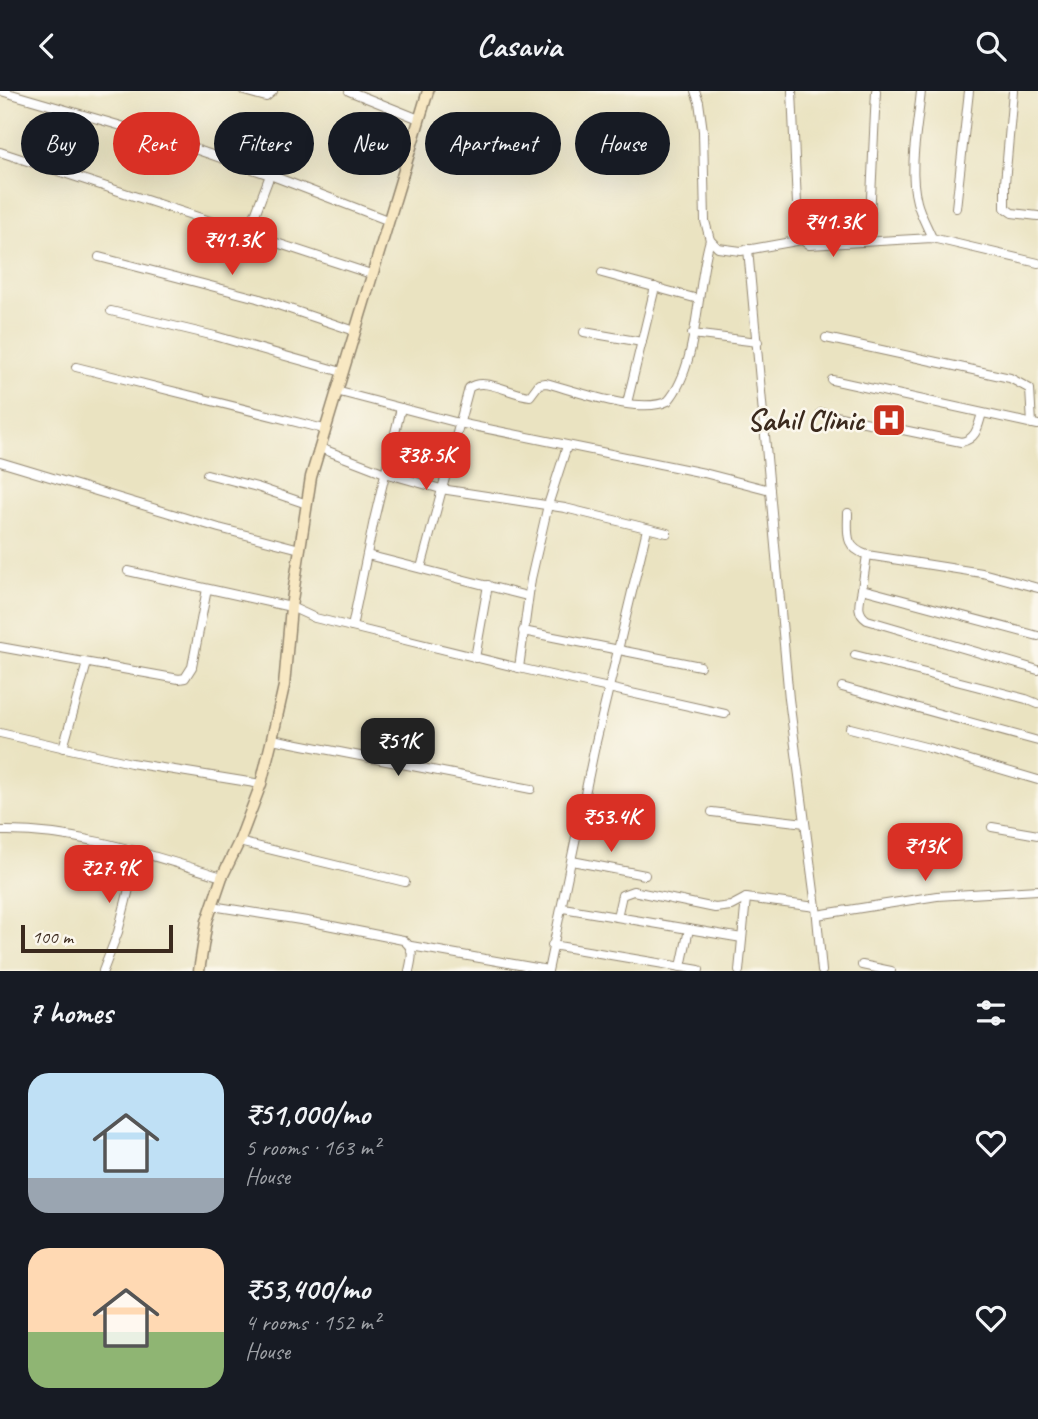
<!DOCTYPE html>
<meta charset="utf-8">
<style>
body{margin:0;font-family:Caveat,sans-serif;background:#20242c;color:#f1f3f6;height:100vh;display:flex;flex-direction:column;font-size:26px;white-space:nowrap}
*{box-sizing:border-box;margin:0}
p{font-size:23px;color:#9ea1a6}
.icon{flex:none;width:38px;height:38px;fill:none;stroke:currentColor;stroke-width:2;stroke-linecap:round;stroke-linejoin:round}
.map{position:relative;height:880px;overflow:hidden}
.panel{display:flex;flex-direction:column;background:#171b24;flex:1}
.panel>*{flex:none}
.guide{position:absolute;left:21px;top:21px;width:998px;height:63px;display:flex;gap:14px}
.scale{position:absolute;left:21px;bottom:18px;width:152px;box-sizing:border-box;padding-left:7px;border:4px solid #3b2a1e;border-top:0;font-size:19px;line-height:24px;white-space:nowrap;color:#3b2a1e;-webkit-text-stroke:5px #fbf7ec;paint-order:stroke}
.price{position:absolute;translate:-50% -60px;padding:0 16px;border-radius:14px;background:#d93025;color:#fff;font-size:23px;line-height:46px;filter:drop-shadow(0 2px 4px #0008)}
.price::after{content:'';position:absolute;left:50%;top:42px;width:21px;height:16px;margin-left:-10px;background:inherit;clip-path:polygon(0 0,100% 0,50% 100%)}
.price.on{background:#222;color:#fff}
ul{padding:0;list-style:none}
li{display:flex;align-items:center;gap:21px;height:175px;padding:0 28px}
li span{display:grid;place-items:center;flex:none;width:196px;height:140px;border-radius:21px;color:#555}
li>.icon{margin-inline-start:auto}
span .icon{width:84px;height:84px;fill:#fffc;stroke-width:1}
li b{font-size:30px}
h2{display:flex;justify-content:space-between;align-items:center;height:84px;padding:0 28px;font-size:30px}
.chip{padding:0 24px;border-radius:32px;background:#171b24;box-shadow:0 7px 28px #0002;font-size:24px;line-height:63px}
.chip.on{background:#d93025;color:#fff}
header{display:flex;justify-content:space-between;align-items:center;height:91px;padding:0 28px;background:#171b24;font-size:32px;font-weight:700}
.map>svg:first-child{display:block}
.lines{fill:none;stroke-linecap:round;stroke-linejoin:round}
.street-casing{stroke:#928670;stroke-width:10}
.secondary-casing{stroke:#928670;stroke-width:13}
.street{stroke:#fff;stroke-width:8}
.secondary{stroke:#f8e8c3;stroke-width:10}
.labels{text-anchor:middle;stroke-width:5;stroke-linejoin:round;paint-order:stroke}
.poi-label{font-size:30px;font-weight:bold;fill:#3b2a1e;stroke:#fbf7ec;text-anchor:end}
</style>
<header><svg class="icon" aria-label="back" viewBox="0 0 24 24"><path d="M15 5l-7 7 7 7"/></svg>Casavia<svg class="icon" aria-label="search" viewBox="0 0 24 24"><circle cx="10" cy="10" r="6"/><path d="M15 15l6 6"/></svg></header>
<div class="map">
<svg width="1038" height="880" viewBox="0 0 1038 880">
<rect width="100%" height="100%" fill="#fbf7ec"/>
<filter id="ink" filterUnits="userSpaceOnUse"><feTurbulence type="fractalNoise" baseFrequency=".0143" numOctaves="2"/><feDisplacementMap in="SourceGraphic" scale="14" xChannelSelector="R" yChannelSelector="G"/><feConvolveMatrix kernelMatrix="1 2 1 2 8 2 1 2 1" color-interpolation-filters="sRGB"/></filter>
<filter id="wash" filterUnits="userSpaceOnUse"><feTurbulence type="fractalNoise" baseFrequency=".00686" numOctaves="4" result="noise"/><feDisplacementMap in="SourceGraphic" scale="28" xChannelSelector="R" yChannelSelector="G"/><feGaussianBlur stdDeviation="1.57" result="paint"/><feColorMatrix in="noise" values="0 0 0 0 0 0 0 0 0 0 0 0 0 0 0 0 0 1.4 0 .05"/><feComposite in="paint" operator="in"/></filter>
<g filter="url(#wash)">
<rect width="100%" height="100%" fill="#eae3c1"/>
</g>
<g filter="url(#ink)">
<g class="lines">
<!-- street casing -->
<g class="street-casing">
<g id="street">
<polyline points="1,0 163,47 270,84 387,129"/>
<polyline points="244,0 266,6 273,0"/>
<polyline points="349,0 419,28"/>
<polyline points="695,0 699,11 703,40 705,130 710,149 718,157 741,160 802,149"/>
<polyline points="792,0 798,136 802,149 809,154 932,147 1038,172"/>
<path d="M921 0C918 35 908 77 917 111 920 123 927 135 932 147"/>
<polyline points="1013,0 1005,92 1005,117 1012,122 1038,125"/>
<polyline points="0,61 371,183"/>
<polyline points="956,117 969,0"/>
<polyline points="248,142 270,84"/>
<polyline points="869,149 876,0"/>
<polyline points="748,158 789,608 816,816 822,880"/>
<polyline points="99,166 257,207 355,240"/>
<polyline points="602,182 698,208"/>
<polyline points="111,220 215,245 342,281"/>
<polyline points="584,241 642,251"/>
<polyline points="692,243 758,251"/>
<polyline points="826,247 1010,287 1030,298 1032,333"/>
<polyline points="76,276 324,338"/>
<polyline points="832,289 1038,334"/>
<polyline points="336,300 459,332 704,382 770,399"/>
<polyline points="627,312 655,196"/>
<path d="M821 322 961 351C977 348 978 335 982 322"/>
<polyline points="320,357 385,382 441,398 565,417 667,442"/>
<polyline points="0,371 219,437 300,458"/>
<polyline points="207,383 257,396 307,413"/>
<path d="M848 422C848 443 844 456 867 464L862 498 1038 545"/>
<polyline points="367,464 527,505"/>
<polyline points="867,464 982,482 1038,497"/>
<path d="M421 477 469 297C484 285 512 304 530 305L539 293 546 292C576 300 640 324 668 310 699 275 696 195 710 149"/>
<polyline points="128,480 291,516 315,527 519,577 725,623"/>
<path d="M862 498C860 510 855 521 867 529L1038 579"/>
<polyline points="352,536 374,429 401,317"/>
<polyline points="523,540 700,575"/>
<polyline points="0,556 179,588 185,587 192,576 207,498"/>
<polyline points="855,564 1026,608 1038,613"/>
<polyline points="475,567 488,494"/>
<polyline points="519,577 531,488 548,414 567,355"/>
<polyline points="842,596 1038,650"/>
<polyline points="850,637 929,657 1038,689"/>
<polyline points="0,642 131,672 261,693"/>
<polyline points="272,648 531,698"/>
<polyline points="63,657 87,572"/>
<polyline points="712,721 805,732"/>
<polyline points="992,736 1038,744"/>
<path d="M0 740C76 738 150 764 222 786"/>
<polyline points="239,751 405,791"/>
<polyline points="572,770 645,784"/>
<path d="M212 815 307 830 403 849C415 857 412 867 409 880"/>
<polyline points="563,817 742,847"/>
<polyline points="817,824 937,805 1038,799"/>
<polyline points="617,826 622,804 633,800 715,817 731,815 746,807 816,816"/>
<polyline points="552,854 699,879"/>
<polyline points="411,855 548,879"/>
<polyline points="862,874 891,880"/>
<polyline points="681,876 689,838"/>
<polyline points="103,880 118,841 130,794 147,763"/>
<polyline points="548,880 595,655 647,438"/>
<polyline points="739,880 746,807"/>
</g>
</g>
<!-- secondary casing -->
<g class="secondary-casing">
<polyline id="secondary" points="199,880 207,830 222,786 239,751 261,693 272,648 284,595 291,516 311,386 428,0"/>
</g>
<!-- street -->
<use href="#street" class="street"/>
<!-- secondary -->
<use href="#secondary" class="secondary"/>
</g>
</g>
<!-- icons -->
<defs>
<g id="hospital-square" transform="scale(1.75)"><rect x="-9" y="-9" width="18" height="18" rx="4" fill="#c8321e" stroke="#fbf7ec"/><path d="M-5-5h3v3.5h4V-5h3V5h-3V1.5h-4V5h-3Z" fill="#fff"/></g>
</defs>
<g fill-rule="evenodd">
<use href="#hospital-square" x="889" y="329"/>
</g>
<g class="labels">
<!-- poi labels -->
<g class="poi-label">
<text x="864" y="339">Sahil Clinic</text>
</g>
</g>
</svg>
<div class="scale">100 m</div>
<b class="price" style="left:833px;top:168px">₹41.3K</b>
<b class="price" style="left:232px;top:186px">₹41.3K</b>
<b class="price" style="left:426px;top:401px">₹38.5K</b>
<b class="price on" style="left:398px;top:687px">₹51K</b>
<b class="price" style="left:611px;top:763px">₹53.4K</b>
<b class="price" style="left:925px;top:792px">₹13K</b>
<b class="price" style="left:109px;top:814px">₹27.9K</b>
<div class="guide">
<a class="chip">Buy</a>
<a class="chip on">Rent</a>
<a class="chip">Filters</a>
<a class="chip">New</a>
<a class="chip">Apartment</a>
<a class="chip">House</a>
</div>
</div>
<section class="panel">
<h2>7 homes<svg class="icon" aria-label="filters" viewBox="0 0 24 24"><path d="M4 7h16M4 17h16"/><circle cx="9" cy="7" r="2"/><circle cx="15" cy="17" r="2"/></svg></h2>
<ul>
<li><span style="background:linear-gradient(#bfe0f5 75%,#9aa5b1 0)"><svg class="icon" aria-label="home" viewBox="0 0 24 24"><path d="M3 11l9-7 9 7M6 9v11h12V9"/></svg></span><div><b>₹51,000/mo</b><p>5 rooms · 163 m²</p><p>House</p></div><svg class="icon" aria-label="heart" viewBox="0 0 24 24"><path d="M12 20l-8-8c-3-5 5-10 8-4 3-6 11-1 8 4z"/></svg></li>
<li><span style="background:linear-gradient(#ffd9b3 60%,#8fb573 0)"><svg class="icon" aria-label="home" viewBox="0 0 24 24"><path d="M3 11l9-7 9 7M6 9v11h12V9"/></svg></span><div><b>₹53,400/mo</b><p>4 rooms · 152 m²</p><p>House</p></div><svg class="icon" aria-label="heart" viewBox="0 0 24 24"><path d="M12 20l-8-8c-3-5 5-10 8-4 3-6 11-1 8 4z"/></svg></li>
</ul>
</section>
